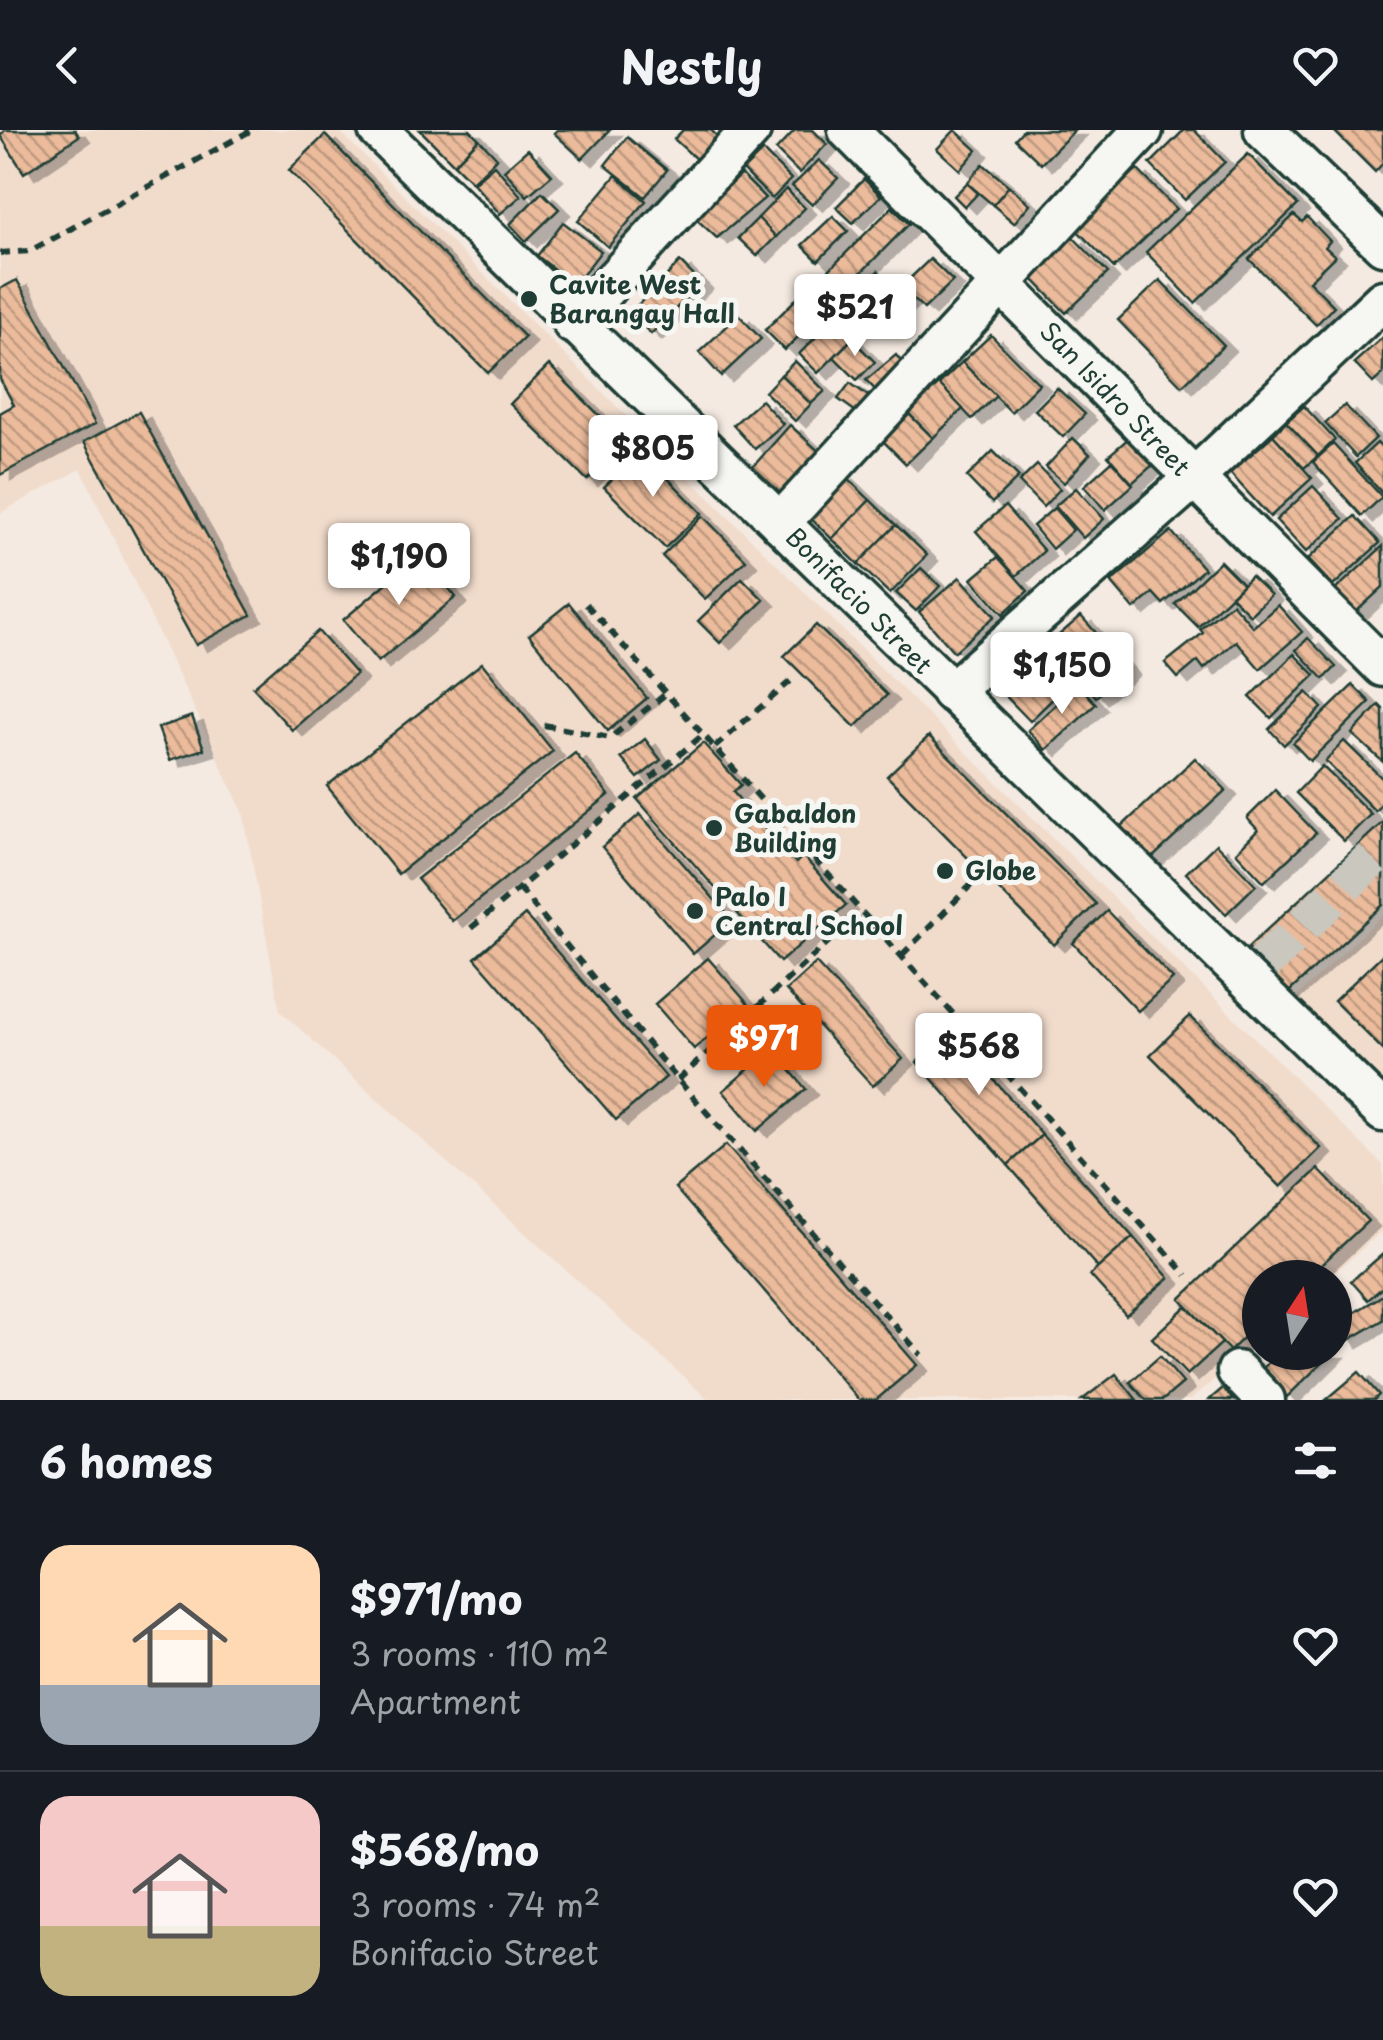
<!DOCTYPE html>
<meta charset="utf-8">
<style>
body{margin:0;font-family:"Playpen Sans",sans-serif;background:#242831;color:#f1f3f6;height:100vh;display:flex;flex-direction:column;font-size:38px;white-space:nowrap}
*{box-sizing:border-box;margin:0}
p{font-size:32px;color:#9ea1a6}
.icon{flex:none;width:55px;height:55px;fill:none;stroke:currentColor;stroke-width:2;stroke-linecap:round;stroke-linejoin:round}
.map{position:relative;height:1270px;overflow:hidden}
.side{display:flex;flex-direction:column;background:#171b24;flex:1}
.side>*{flex:none}
.needle{width:65px;rotate:12deg}
.tools{position:absolute;left:1242px;top:1130px;display:grid;gap:20px}
.tools a{display:grid;place-items:center;width:110px;height:110px;border-radius:50%;background:#171b24;box-shadow:0 2px 8px #0004;font-size:50px}
.price{position:absolute;translate:-50% -85px;padding:0 22px;border-radius:10px;background:#fff;color:#222;font-size:32px;line-height:65px;filter:drop-shadow(0 2px 5px #0008)}
.price::after{content:'';position:absolute;left:50%;top:60px;width:30px;height:22px;margin-left:-15px;background:inherit;clip-path:polygon(0 0,100% 0,50% 100%)}
.price.active{background:#ea580c;color:#fff}
ul{padding:0;list-style:none}
li{display:flex;align-items:center;gap:30px;height:250px;padding:0 40px}
li+li{border-top:2px solid #363941}
li span{display:grid;place-items:center;flex:none;width:280px;height:200px;border-radius:30px;color:#555}
li>.icon{margin-inline-start:auto}
span .icon{width:120px;height:120px;fill:#fffc;stroke-width:1}
li b{font-size:42px}
h2{display:flex;justify-content:space-between;align-items:center;height:120px;padding:0 40px;font-size:42px}
header{display:flex;justify-content:space-between;align-items:center;height:130px;padding:0 40px;background:#171b24;font-size:45px;font-weight:700}
.map>svg:first-child{display:block}
.built{fill:#f1dccc}
.building{fill:url(#building-back-hatch);stroke:#1f3d34;stroke-width:2.5;filter:url(#shadow)}
.lines{fill:none;stroke-linecap:round;stroke-linejoin:round}
.minor-tunnel{stroke:#c9c7be;stroke-width:38;stroke-dasharray:38 19;stroke-linecap:butt}
.minor-casing{stroke:#1f3d34;stroke-width:45}
.path{stroke:#1f3d34;stroke-width:6;stroke-dasharray:10 8;stroke-linecap:butt}
.minor{stroke:#f6f6f2;stroke-width:38}
.poi-dot{fill:#1f3d34;stroke:#f6f6f2;stroke-width:4}
.labels{text-anchor:middle;stroke-width:10;stroke-linejoin:round;paint-order:stroke}
.poi-label{font-size:25px;font-weight:bold;fill:#1f3d34;stroke:#f6f6f2;text-anchor:start}
.street-label{font-size:25px;fill:#1f3d34;stroke:#f6f6f2}
</style>
<header><svg class="icon" aria-label="back" viewBox="0 0 24 24"><path d="M15 5l-7 7 7 7"/></svg>Nestly<svg class="icon" aria-label="heart" viewBox="0 0 24 24"><path d="M12 20l-8-8c-3-5 5-10 8-4 3-6 11-1 8 4z"/></svg></header>
<div class="map">
<svg width="1383" height="1270" viewBox="0 0 1383 1270">
<defs>
<pattern id="building-back-hatch" width="6" height="6" patternUnits="userSpaceOnUse" patternTransform="scale(2.5)"><rect width="6" height="6" fill="#ebbb9b"/><path d="M-1 5l2 2M0 0l6 6M5-1l2 2" fill="none" stroke="#be997f"/></pattern>
<filter id="shadow"><feDropShadow dx="11" dy="6" stdDeviation="0" flood-color="#0004"/></filter>
</defs>
<rect width="100%" height="100%" fill="#f4eae1"/>
<filter id="ink" filterUnits="userSpaceOnUse"><feTurbulence type="fractalNoise" baseFrequency=".01" numOctaves="2"/><feDisplacementMap in="SourceGraphic" scale="20" xChannelSelector="R" yChannelSelector="G"/><feConvolveMatrix kernelMatrix="1 2 1 2 8 2 1 2 1" color-interpolation-filters="sRGB"/></filter>
<g filter="url(#ink)">
<!-- built -->
<g class="built">
<polygon points="0,0 338,0 1383,1035 1383,1100 1330,1147 1260,1148 1260,1209 1191,1270 709,1270 280,881 243,682 81,339 0,383"/>
<polygon points="1383,785 1383,957 1293,870"/>
</g>
<!-- building -->
<g class="building">
<polygon points="5,0 75,0 79,6 24,43 0,5"/>
<polygon points="420,0 470,0 479,9 454,34"/>
<polygon points="557,0 610,0 582,29 554,3"/>
<polygon points="683,0 711,0 719,8 698,31 674,9"/>
<polygon points="795,0 813,0 827,14 799,43 776,20"/>
<polygon points="955,0 977,20 960,40 937,19"/>
<polygon points="1023,0 1075,0 1041,34 1015,9"/>
<polygon points="1184,0 1194,0 1225,32 1185,70 1150,34"/>
<polygon points="1333,0 1383,0 1383,33 1375,42"/>
<polygon points="325,5 525,207 488,243 289,40"/>
<polygon points="627,7 667,40 645,67 605,35"/>
<polygon points="479,9 497,28 472,52 454,34"/>
<polygon points="528,19 552,45 527,66 504,40"/>
<polygon points="763,21 791,49 772,69 743,40"/>
<polygon points="1248,24 1298,75 1195,173 1146,122"/>
<polygon points="819,30 838,48 812,75 792,56"/>
<polygon points="983,34 1009,56 993,75 967,53"/>
<polygon points="494,35 521,66 500,84 473,53"/>
<polygon points="1137,39 1176,79 1114,138 1075,98"/>
<polygon points="741,44 765,68 717,108 695,88"/>
<polygon points="616,45 646,71 608,117 578,91"/>
<polygon points="864,49 881,66 853,93 836,77"/>
<polygon points="967,53 978,63 965,77 954,66"/>
<polygon points="1009,56 1030,74 1014,93 993,75"/>
<polygon points="786,59 805,78 776,107 758,88"/>
<polygon points="542,62 559,79 526,111 510,94"/>
<polygon points="892,77 909,94 847,157 829,140"/>
<polygon points="1294,85 1302,92 1307,87 1330,111 1325,117 1335,126 1309,151 1334,176 1316,195 1249,129"/>
<polygon points="833,86 848,101 818,131 802,115"/>
<polygon points="758,88 776,107 757,126 738,108"/>
<polygon points="563,92 601,121 575,155 537,126"/>
<polygon points="1073,107 1108,143 1066,183 1031,147"/>
<polygon points="930,129 953,151 924,179 901,157"/>
<polygon points="680,132 701,153 651,204 630,183"/>
<polygon points="878,141 908,170 883,195 853,165"/>
<polygon points="17,150 95,294 0,345 0,283 14,275 0,249 0,159"/>
<polygon points="1160,150 1224,215 1182,256 1118,190"/>
<polygon points="799,166 820,185 785,220 765,200"/>
<polygon points="739,185 761,209 721,246 699,222"/>
<polygon points="833,190 852,209 818,243 799,224"/>
<polygon points="991,205 1039,254 1011,282 962,232"/>
<polygon points="1383,207 1383,244 1373,253 1354,233"/>
<polygon points="852,209 875,232 857,250 834,227"/>
<polygon points="896,225 908,240 880,265 866,250"/>
<polygon points="795,231 825,261 811,274 781,245"/>
<polygon points="962,232 996,266 972,289 939,254"/>
<polygon points="549,235 626,312 587,350 510,274"/>
<polygon points="781,245 811,274 795,291 765,262"/>
<polygon points="850,253 870,267 859,284 838,269"/>
<polygon points="939,254 963,279 933,308 908,283"/>
<polygon points="1057,258 1085,284 1063,307 1035,280"/>
<polygon points="761,270 783,294 755,319 733,295"/>
<polygon points="1345,275 1376,308 1356,327 1325,293"/>
<polygon points="1304,276 1335,310 1318,326 1286,292"/>
<polygon points="139,282 251,485 196,515 84,312"/>
<polygon points="908,283 933,308 906,334 881,309"/>
<polygon points="1286,292 1318,326 1304,338 1273,305"/>
<polygon points="790,295 822,324 781,368 750,340"/>
<polygon points="1273,305 1312,348 1270,387 1230,343"/>
<polygon points="1130,307 1154,334 1132,353 1108,326"/>
<polygon points="1073,308 1090,324 1064,353 1046,337"/>
<polygon points="1377,313 1383,319 1383,364 1355,333"/>
<polygon points="1333,314 1382,367 1362,386 1313,332"/>
<polygon points="641,321 702,383 665,418 604,357"/>
<polygon points="993,321 1019,347 992,373 967,347"/>
<polygon points="1112,331 1133,355 1105,380 1084,356"/>
<polygon points="1037,335 1060,359 1043,377 1019,352"/>
<polygon points="843,344 870,370 832,409 805,383"/>
<polygon points="1313,356 1343,389 1306,422 1276,390"/>
<polygon points="1076,358 1104,389 1083,408 1055,376"/>
<polygon points="870,370 896,395 858,434 832,409"/>
<polygon points="1005,376 1044,421 1016,446 976,401"/>
<polygon points="1054,378 1073,400 1052,419 1033,396"/>
<polygon points="703,386 746,430 705,469 662,426"/>
<polygon points="1355,386 1380,413 1333,456 1308,429"/>
<polygon points="896,395 927,425 890,464 858,434"/>
<polygon points="1171,401 1204,439 1163,474 1153,463 1134,479 1111,452"/>
<polygon points="1383,416 1383,457 1355,483 1334,461"/>
<polygon points="420,425 456,467 378,532 343,490"/>
<polygon points="998,427 1028,461 1003,484 972,449"/>
<polygon points="1220,431 1243,454 1198,497 1175,474"/>
<polygon points="921,438 940,456 916,481 896,463"/>
<polygon points="1251,446 1271,465 1250,485 1231,466"/>
<polygon points="960,447 995,486 954,522 919,482"/>
<polygon points="742,448 764,470 720,513 698,491"/>
<polygon points="569,473 647,568 608,601 529,505"/>
<polygon points="1232,473 1253,497 1278,475 1302,502 1260,539 1236,511 1204,539 1198,531 1178,548 1165,533 1203,503 1200,499"/>
<polygon points="1081,486 1128,539 1096,567 1050,513"/>
<polygon points="816,495 887,565 855,597 784,526"/>
<polygon points="318,501 356,544 292,600 253,557"/>
<polygon points="1308,508 1336,537 1324,549 1296,520"/>
<polygon points="1024,523 1061,561 1030,591 993,553"/>
<polygon points="1294,524 1315,545 1271,588 1250,567"/>
<polygon points="482,533 553,621 398,744 327,656"/>
<polygon points="1078,554 1096,574 1046,620 1028,600"/>
<polygon points="1353,555 1370,572 1310,631 1293,613"/>
<polygon points="1307,562 1322,578 1284,615 1269,599"/>
<polygon points="1379,575 1383,579 1383,632 1352,604"/>
<polygon points="192,586 204,619 170,630 158,598"/>
<polygon points="929,606 1096,774 1054,815 887,646"/>
<polygon points="645,609 661,630 638,648 621,628"/>
<polygon points="1344,611 1383,649 1383,672 1375,681 1325,631"/>
<polygon points="703,613 741,655 733,662 796,733 803,726 846,775 780,832 637,669"/>
<polygon points="575,623 609,665 452,791 417,749"/>
<polygon points="1195,628 1226,660 1152,728 1122,696"/>
<polygon points="1322,636 1371,684 1344,711 1296,663"/>
<polygon points="1275,660 1316,703 1264,752 1236,722 1258,700 1247,688"/>
<polygon points="640,684 732,790 693,824 602,717"/>
<polygon points="1383,692 1383,775 1289,862 1248,817"/>
<polygon points="1216,714 1256,755 1226,784 1186,743"/>
<polygon points="1107,781 1173,849 1138,881 1073,813"/>
<polygon points="525,785 666,947 616,990 475,828"/>
<polygon points="1383,824 1383,920 1334,871"/>
<polygon points="708,828 748,874 694,919 655,874"/>
<polygon points="816,833 903,929 873,956 786,860"/>
<polygon points="1190,886 1321,1018 1281,1057 1150,925"/>
<polygon points="951,901 1042,1005 1008,1035 917,932"/>
<polygon points="772,919 806,959 757,1001 723,961"/>
<polygon points="1042,1005 1133,1107 1098,1138 1008,1035"/>
<polygon points="726,1015 917,1235 876,1270 859,1270 675,1058"/>
<polygon points="1318,1039 1368,1091 1307,1148 1260,1148 1260,1192 1230,1221 1180,1169"/>
<polygon points="1133,1107 1169,1148 1126,1185 1090,1145"/>
<polygon points="1383,1124 1383,1157 1368,1170 1351,1151"/>
<polygon points="1383,1165 1383,1190 1347,1211 1336,1194"/>
<polygon points="1186,1176 1222,1213 1187,1245 1152,1208"/>
<polygon points="1279,1222 1333,1222 1287,1267 1261,1240"/>
<polygon points="1160,1226 1183,1253 1163,1270 1146,1270 1130,1252"/>
<polygon points="1359,1242 1379,1265 1374,1270 1326,1270"/>
<polygon points="1116,1244 1137,1270 1082,1270"/>
<polygon points="1223,1258 1233,1270 1209,1270"/>
</g>
<g class="lines">
<!-- minor-tunnel -->
<polyline class="minor-tunnel" points="1263,834 1383,718"/>
<!-- minor casing -->
<g class="minor-casing">
<g id="minor">
<polyline points="378,0 1383,982"/>
<polyline points="848,0 1383,537"/>
<polyline points="1264,0 1383,115"/>
<polyline points="573,194 751,0"/>
<polyline points="780,393 1143,0"/>
<polyline points="951,562 1193,349 1383,170"/>
<polyline points="1237,1241 1265,1270"/>
</g>
</g>
<!-- path -->
<g class="path">
<polyline points="0,123 30,121 252,0"/>
<polyline points="586,474 1187,1145"/>
<polyline points="544,595 610,608 667,563"/>
<polyline points="715,617 793,549"/>
<polyline points="519,758 678,950 921,1225"/>
<polyline points="471,798 704,604"/>
<polyline points="902,825 972,754"/>
<polyline points="678,950 862,781"/>
</g>
<!-- minor -->
<use href="#minor" class="minor"/>
</g>
</g>
<!-- markers -->
<g class="poi-dot">
<circle cx="529" cy="169" r="10"/>
<circle cx="714" cy="698" r="10"/>
<circle cx="945" cy="741" r="10"/>
<circle cx="695" cy="781" r="10"/>
</g>
<g class="labels">
<!-- poi labels -->
<g class="poi-label">
<text x="549" y="164">Cavite West<tspan x="549" dy="29">Barangay Hall</tspan></text>
<text x="734" y="693">Gabaldon<tspan x="734" dy="29">Building</tspan></text>
<text x="965" y="750">Globe</text>
<text x="715" y="776">Palo I<tspan x="715" dy="29">Central School</tspan></text>
</g>
<!-- street labels -->
<g class="street-label">
<text transform="translate(1115 269) rotate(46)" y="9">San Isidro Street</text>
<text transform="translate(859 471) rotate(45)" y="9">Bonifacio Street</text>
</g>
</g>
</svg>
<div class="tools">
<a><svg class="needle" viewBox="-14 -14 28 28"><path d="M0-13l5 13h-10z" fill="#e53935"/><path d="M0 13l5-13h-10z" fill="#9ea1a6"/></svg></a>
</div>
<b class="price" style="left:855px;top:229px">$521</b>
<b class="price" style="left:653px;top:370px">$805</b>
<b class="price" style="left:399px;top:478px">$1,190</b>
<b class="price" style="left:1062px;top:587px">$1,150</b>
<b class="price active" style="left:764px;top:960px">$971</b>
<b class="price" style="left:979px;top:968px">$568</b>
</div>
<section class="side">
<h2>6 homes<svg class="icon" aria-label="filters" viewBox="0 0 24 24"><path d="M4 7h16M4 17h16"/><circle cx="9" cy="7" r="2"/><circle cx="15" cy="17" r="2"/></svg></h2>
<ul>
<li><span style="background:linear-gradient(#ffd9b3 70%,#9aa5b1 0)"><svg class="icon" aria-label="home" viewBox="0 0 24 24"><path d="M3 11l9-7 9 7M6 9v11h12V9"/></svg></span><div><b>$971/mo</b><p>3 rooms · 110 m²</p><p>Apartment</p></div><svg class="icon" aria-label="heart" viewBox="0 0 24 24"><path d="M12 20l-8-8c-3-5 5-10 8-4 3-6 11-1 8 4z"/></svg></li>
<li><span style="background:linear-gradient(#f6c9c9 65%,#c2b280 0)"><svg class="icon" aria-label="home" viewBox="0 0 24 24"><path d="M3 11l9-7 9 7M6 9v11h12V9"/></svg></span><div><b>$568/mo</b><p>3 rooms · 74 m²</p><p>Bonifacio Street</p></div><svg class="icon" aria-label="heart" viewBox="0 0 24 24"><path d="M12 20l-8-8c-3-5 5-10 8-4 3-6 11-1 8 4z"/></svg></li>
</ul>
</section>
